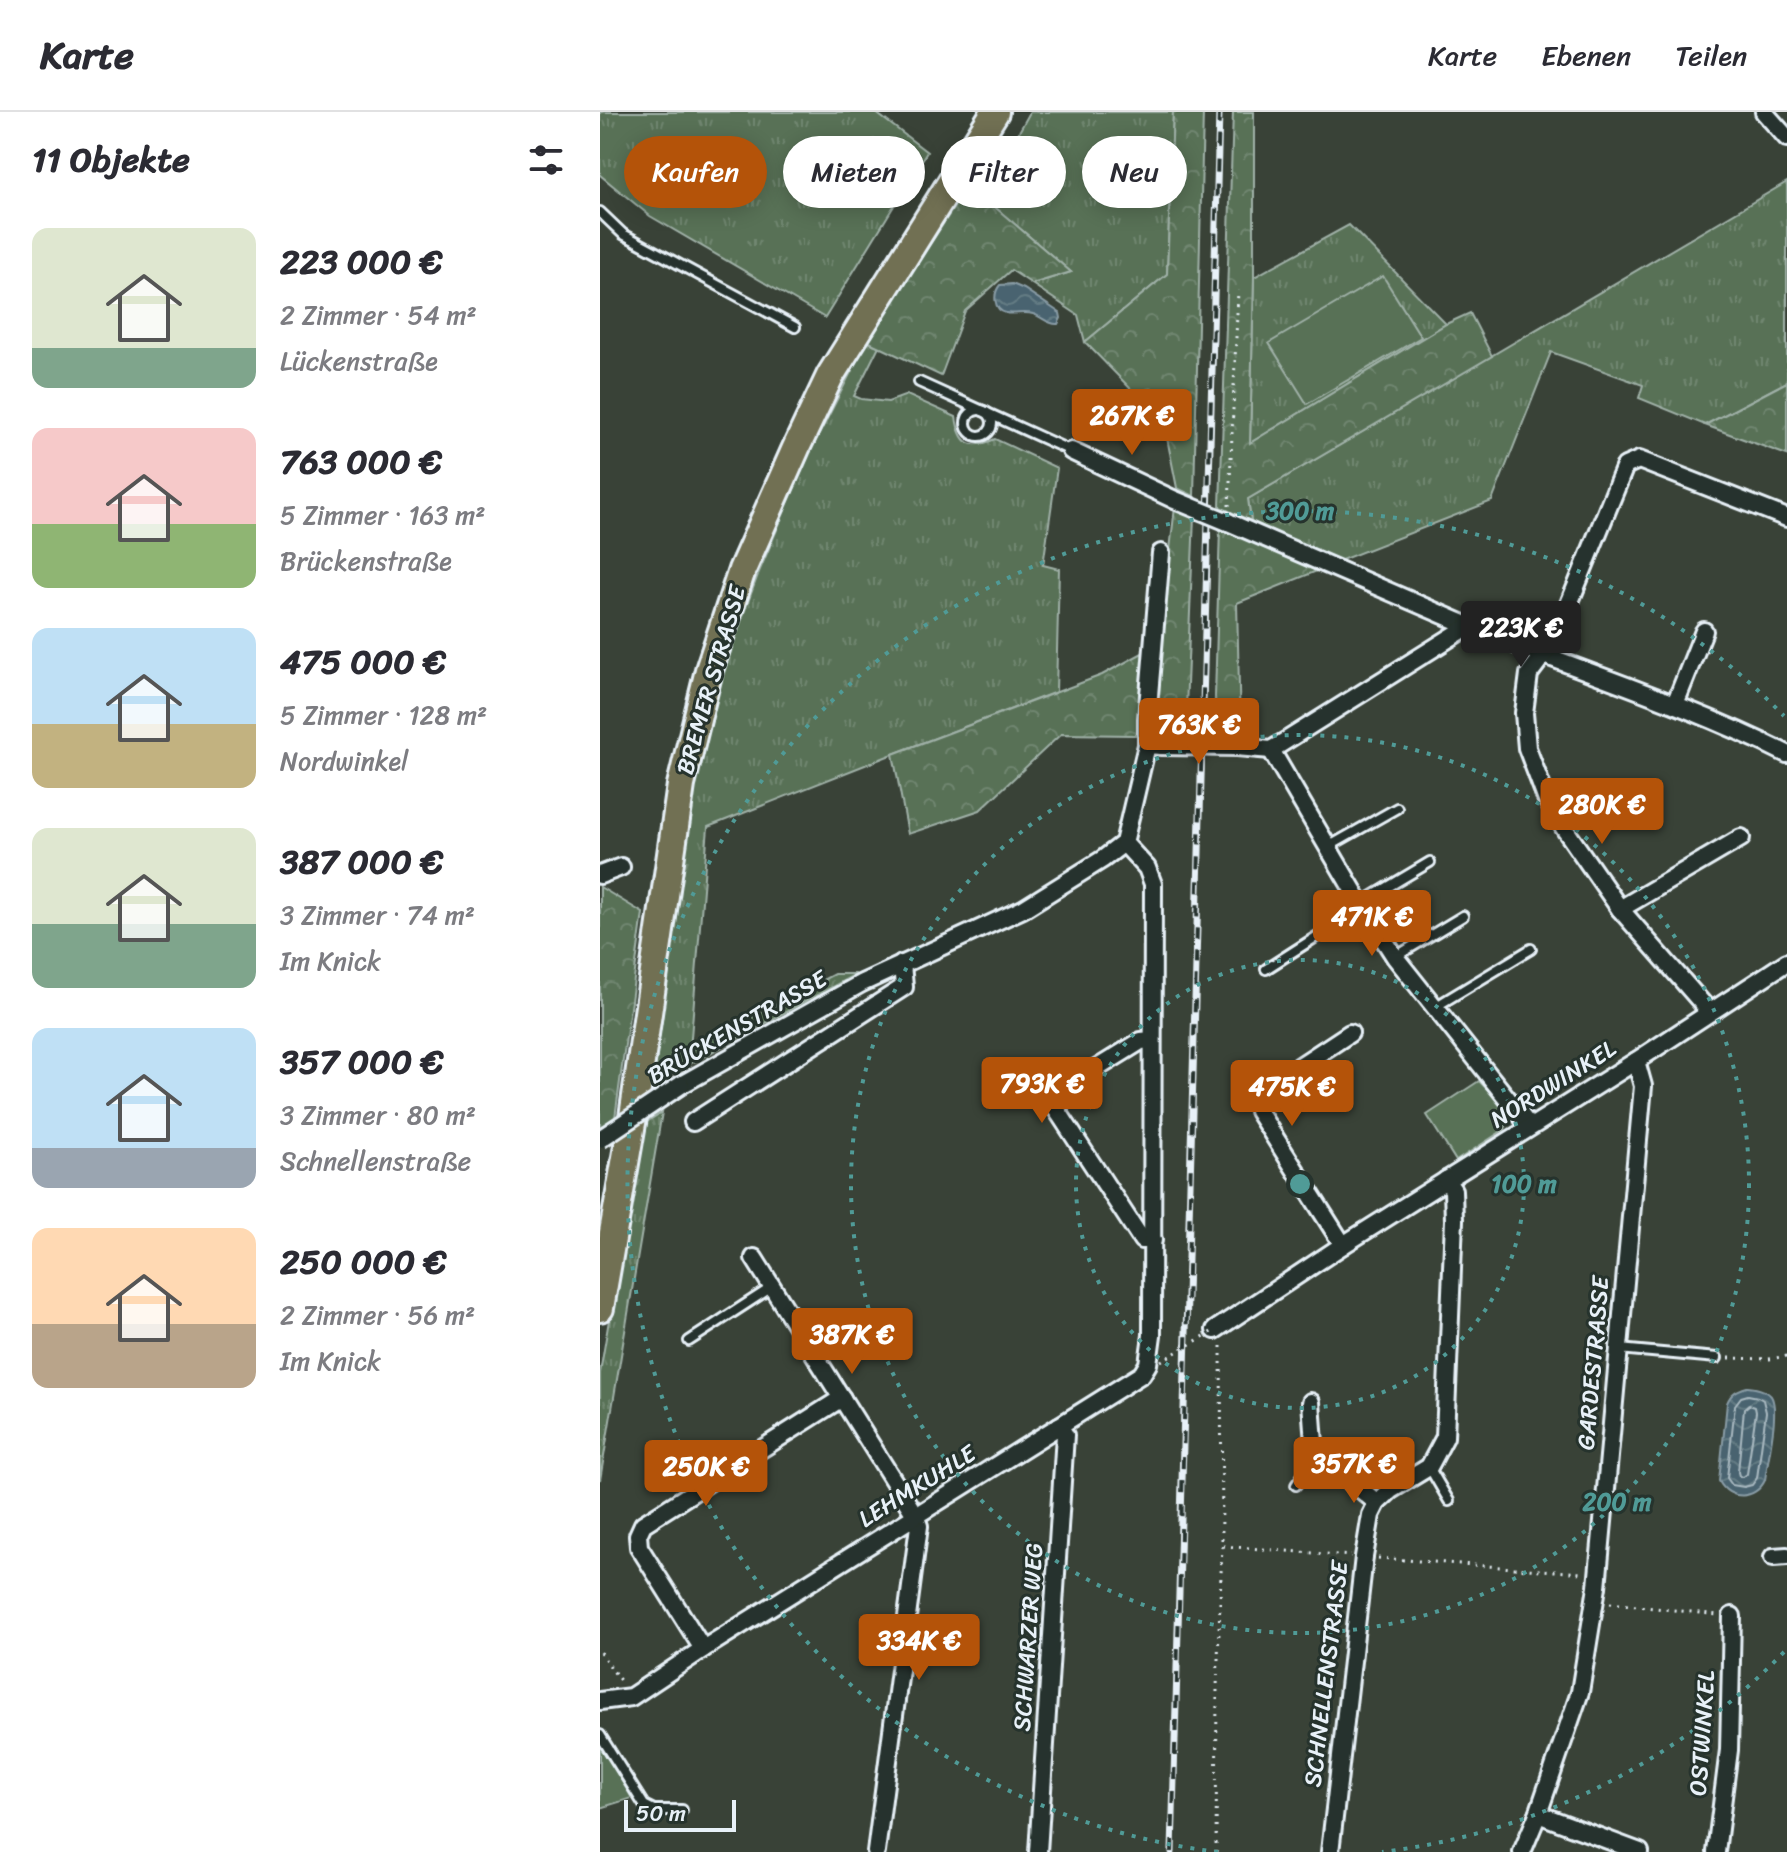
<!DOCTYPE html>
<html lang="de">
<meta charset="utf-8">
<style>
body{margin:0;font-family:Sriracha,sans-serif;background:#f2f2f3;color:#2b2b33;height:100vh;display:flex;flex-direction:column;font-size:30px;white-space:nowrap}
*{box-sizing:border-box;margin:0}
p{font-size:26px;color:#7c7c81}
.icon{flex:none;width:44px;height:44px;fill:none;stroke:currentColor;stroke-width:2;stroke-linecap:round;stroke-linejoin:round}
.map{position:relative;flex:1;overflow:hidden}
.side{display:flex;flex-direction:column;background:#fff;width:600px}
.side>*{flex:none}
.hud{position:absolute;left:24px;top:24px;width:760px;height:72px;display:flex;gap:16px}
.scale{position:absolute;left:24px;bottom:20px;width:112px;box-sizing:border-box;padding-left:8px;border:4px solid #e8f1f8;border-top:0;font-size:22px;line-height:28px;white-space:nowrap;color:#e8f1f8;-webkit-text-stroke:6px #26332d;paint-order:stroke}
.price{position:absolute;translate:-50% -68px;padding:0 18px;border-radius:8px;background:#b45309;color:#fff;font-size:26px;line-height:52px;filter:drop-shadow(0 2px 4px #0008)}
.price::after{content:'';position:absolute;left:50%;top:48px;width:24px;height:18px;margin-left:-12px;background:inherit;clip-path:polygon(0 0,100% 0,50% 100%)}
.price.selected{background:#222;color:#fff}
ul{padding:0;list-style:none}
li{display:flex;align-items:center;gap:24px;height:200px;padding:0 32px}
li span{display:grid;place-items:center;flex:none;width:224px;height:160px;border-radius:16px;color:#555}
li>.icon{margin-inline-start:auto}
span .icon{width:96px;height:96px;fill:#fffc;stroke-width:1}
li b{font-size:34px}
h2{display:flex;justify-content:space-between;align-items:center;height:96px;padding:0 32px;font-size:34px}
.chip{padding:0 28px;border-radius:36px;background:#fff;box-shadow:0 4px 20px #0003;font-size:28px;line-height:72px}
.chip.selected{background:#b45309;color:#fff}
header{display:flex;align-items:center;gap:48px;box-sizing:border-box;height:112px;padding:0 40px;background:#fff;border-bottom:2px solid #e1e1e2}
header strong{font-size:38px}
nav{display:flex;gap:44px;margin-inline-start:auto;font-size:28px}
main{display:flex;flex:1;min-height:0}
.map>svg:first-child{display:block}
.grass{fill:url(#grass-tufts);stroke:#a0b1a8;stroke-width:2}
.forest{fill:url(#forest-crowns);stroke:#a0b1a8;stroke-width:2}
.park{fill:#587157;stroke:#a0b1a8;stroke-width:2}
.water{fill:url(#water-waves);stroke:#899ca6;stroke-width:2}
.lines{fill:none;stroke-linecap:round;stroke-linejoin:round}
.shore{stroke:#a9b9c1;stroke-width:2}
.service-casing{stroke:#e8f1f8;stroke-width:14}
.minor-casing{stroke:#e8f1f8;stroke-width:22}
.primary-casing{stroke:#e8f1f8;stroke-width:32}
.path{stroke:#e8f1f8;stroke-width:3;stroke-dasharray:2 6;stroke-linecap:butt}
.service{stroke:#26332d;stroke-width:8}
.minor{stroke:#26332d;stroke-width:16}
.primary{stroke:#716f52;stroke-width:26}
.rail-casing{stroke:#e8f1f8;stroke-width:7}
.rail{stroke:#26332d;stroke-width:4;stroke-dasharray:12;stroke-linecap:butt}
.minor-bridge-casing{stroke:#e8f1f8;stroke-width:22;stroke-linecap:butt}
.path-bridge{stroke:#e8f1f8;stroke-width:3;stroke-dasharray:2 6;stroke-linecap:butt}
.minor-bridge{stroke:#26332d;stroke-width:16}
.ring{fill:none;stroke:#509b97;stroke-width:4;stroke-dasharray:4 8}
.labels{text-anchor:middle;stroke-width:6;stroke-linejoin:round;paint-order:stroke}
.street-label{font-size:24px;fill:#e8f1f8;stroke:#26332d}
.centre{fill:#509b97;stroke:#26332d;stroke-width:4}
.ring-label{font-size:24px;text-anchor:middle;font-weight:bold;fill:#509b97;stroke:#26332d;stroke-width:6;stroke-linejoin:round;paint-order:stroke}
</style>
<header>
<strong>Karte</strong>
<nav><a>Karte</a><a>Ebenen</a><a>Teilen</a></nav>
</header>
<main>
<section class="side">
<h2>11 Objekte<svg class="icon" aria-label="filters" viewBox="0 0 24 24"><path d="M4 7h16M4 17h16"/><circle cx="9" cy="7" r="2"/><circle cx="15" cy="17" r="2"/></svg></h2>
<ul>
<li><span style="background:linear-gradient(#dfe7d0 75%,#7fa58c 0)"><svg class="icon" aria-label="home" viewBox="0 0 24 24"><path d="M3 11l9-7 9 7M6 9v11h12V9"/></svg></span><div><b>223 000 €</b><p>2 Zimmer · 54 m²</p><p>Lückenstraße</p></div></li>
<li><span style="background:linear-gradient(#f6c9c9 60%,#8fb573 0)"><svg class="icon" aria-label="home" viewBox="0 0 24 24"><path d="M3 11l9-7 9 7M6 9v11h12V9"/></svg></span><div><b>763 000 €</b><p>5 Zimmer · 163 m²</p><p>Brückenstraße</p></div></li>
<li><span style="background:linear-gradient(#bfe0f5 60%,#c2b280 0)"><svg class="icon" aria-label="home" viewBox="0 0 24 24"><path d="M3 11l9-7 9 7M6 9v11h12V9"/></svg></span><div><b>475 000 €</b><p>5 Zimmer · 128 m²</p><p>Nordwinkel</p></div></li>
<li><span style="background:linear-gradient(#dfe7d0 60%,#7fa58c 0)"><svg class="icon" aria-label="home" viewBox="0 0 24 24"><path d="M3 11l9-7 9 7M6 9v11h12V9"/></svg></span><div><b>387 000 €</b><p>3 Zimmer · 74 m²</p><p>Im Knick</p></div></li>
<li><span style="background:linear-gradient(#bfe0f5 75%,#9aa5b1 0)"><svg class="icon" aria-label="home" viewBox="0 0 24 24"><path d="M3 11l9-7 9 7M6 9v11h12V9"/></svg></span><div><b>357 000 €</b><p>3 Zimmer · 80 m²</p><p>Schnellenstraße</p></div></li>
<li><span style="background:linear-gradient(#ffd9b3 60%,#b9a48a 0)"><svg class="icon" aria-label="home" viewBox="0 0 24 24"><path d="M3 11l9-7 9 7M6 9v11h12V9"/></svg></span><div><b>250 000 €</b><p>2 Zimmer · 56 m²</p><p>Im Knick</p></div></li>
</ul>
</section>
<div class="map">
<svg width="1187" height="1740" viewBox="0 0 1187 1740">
<defs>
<pattern id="grass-tufts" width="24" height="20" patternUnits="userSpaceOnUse" patternTransform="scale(2)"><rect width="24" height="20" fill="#587157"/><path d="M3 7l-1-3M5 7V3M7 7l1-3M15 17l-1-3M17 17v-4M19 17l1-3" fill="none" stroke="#708670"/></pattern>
<pattern id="forest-crowns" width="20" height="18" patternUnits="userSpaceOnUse" patternTransform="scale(2)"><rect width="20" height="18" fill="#587157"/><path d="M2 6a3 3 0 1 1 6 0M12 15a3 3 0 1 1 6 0" fill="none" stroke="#708670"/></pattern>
<pattern id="water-waves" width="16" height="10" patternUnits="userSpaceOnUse" patternTransform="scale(2)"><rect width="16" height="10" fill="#4a646f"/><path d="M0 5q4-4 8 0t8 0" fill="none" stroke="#647b84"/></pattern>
</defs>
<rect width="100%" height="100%" fill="#394237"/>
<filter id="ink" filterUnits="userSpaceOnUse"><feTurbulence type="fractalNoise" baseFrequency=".0125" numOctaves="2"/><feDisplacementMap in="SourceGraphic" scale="16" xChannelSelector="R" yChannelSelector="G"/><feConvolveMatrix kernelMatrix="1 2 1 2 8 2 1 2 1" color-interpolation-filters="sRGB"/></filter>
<g filter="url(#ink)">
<!-- grass -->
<g class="grass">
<polygon points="0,0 275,0 327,40 225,206 50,104 0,63"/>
<polygon points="430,0 573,0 567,162 485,230 478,203 432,172 471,160 383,85"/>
<polygon points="1187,70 1187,270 1105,313 1039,286 1043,273 951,240 892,389 739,449 651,409 648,387"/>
<polygon points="749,113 846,212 650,331 654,165"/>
<path d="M267 229 279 234 254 284 261 287 288 290 307 283 356 305C360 331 369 339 395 327L457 356 443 453 459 457 456 580 293 642 108 715 90 938 234 862H256L53 972 93 675 122 561 159 460 209 342Z"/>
<polygon points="62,1000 0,1368 0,1261 42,1013"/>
</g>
<!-- forest -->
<g class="forest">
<polygon points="573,0 603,0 594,384 577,376 564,311 485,230 567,162"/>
<polygon points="633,0 654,0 654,165 650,331 846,212 870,201 892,244 648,387 651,409 620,395"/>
<polygon points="383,85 471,160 432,172 411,158 365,199 341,264 267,229 360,86"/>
<polygon points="1187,270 1187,343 1105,313"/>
<polygon points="575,395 594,404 585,620 534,623 461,622 380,698 308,722 293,642 502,563 559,532"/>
<polygon points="620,415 717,459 637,491 640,618 614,619"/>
<polygon points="0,775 43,801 15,1006 0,1017"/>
</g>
<!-- park -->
<g class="park">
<polygon points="783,164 821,225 707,292 669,231"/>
<path d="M879 969C891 982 914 998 905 1017L856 1049 827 1003Z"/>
<polygon points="0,1633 32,1686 0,1696"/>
</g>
<!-- water -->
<g class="water">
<path d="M412 172 424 177 460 201 461 206 458 212C448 213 443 205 433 202 424 199 415 203 406 201 393 198 393 181 400 173Z"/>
<path d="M1147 1275C1155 1276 1165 1277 1171 1284 1180 1298 1167 1351 1165 1368 1156 1388 1129 1389 1119 1369L1127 1291C1131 1281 1137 1278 1147 1275Z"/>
</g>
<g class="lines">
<!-- shore -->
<g class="shore">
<polygon points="1148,1283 1158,1285 1163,1288 1166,1300 1157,1366 1152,1373 1144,1375 1132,1373 1127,1366 1135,1293 1141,1285"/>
<polygon points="1149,1293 1155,1295 1156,1300 1147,1362 1143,1365 1139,1364 1138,1360 1144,1297"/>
</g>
<!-- service casing -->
<g class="service-casing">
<g id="service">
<polyline points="0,100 23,122 195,215"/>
<polyline points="319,270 471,339"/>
<circle cx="379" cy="311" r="13"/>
<polyline points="728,735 797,696"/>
<polyline points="761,791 830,750"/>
<polyline points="795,845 863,804"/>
<polyline points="666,857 763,795"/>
<polyline points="835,895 931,837"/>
<polyline points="89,1229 172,1175"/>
<polyline points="1019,1237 1117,1246"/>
<polyline points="829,1355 849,1389"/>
<polyline points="696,1373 718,1342"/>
<polyline points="0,1623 44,1693 54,1698 82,1698"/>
</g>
</g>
<!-- minor casing -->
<g class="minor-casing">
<g id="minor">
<polyline points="1164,0 1187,26"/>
<polyline points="471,339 575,388"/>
<polyline points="628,410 869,514"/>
<polyline points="1075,592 1104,519"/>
<polyline points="547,633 547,607 561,441"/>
<path d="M637 635 671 638 869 514C975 557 1085 591 1187 642"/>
<polyline points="671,638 763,795 795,845 930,1015"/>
<polyline points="0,763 21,755"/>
<polyline points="1020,797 1141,726"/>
<polyline points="1110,900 1020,797 966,719 946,686 927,636 924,601 929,562 954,529 1025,354 1039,348 1187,406"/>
<polyline points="552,928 541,929 449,986 542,1128 553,1128"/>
<polyline points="81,973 262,871 423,797 503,747 524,731 547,633 562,634"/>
<polyline points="93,1010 304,875 302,852"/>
<polyline points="743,1133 658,999 659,981 750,921"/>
<polyline points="154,1146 315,1403 319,1414 276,1740"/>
<polyline points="615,1218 743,1133 1036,949 1187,850"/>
<polyline points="711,1290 714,1331 718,1342 777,1391"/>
<polyline points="1173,1445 1187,1444"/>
<polyline points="103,1537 39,1435 38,1423 43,1412 242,1286"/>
<polyline points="0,1589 31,1585 103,1537 542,1262 548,1252 552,1223 553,772 547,756 524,731"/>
<polyline points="938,1702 1040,1740"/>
<polyline points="438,1740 465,1323 459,1314"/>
<polyline points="730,1740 764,1445 771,1403 777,1391 791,1378 829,1355 845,1325 854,1108 853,1078 846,1068"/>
<polyline points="922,1740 938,1702 980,1580 997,1475 1043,974 1036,949"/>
<polyline points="1116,1740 1129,1638 1132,1504"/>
</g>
</g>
<!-- primary casing -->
<g class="primary-casing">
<polyline id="primary" points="0,1196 33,1005 81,673 109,558 142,458 196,336 230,264 395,0"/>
</g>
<!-- path -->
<g class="path">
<polyline points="629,394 638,178"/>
<polyline points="1129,1246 1169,1247 1187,1244"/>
<polyline points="623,1434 751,1444"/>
<polyline points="778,1446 982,1461"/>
<polyline points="1010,1491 1118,1503"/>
<polyline points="0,1540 21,1570"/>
<polyline points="616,1740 617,1576 622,1434 621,1230"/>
</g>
<!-- service -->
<use href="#service" class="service"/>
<!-- minor -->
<use href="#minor" class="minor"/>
<!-- primary -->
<use href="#primary" class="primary"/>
<!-- rail casing -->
<g class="rail-casing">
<path id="rail" d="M572 1740C589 1160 602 580 619 0"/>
</g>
<!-- rail -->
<use href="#rail" class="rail"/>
<!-- minor-bridge casing -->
<g class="minor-bridge-casing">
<g id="minor-bridge">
<polyline points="575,388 628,410"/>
<polyline points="562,634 637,635"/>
<polyline points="0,1027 81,973"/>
</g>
</g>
<!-- path-bridge -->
<polyline class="path-bridge" points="561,1249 615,1218"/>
<!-- minor-bridge -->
<use href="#minor-bridge" class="minor-bridge"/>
</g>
</g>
<!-- distance rings -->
<g class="ring">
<circle cx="700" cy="1072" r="224"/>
<circle cx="700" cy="1072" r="449"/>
<path d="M1184 1540A673 673 0 0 1 782 1740M618 1740A673 673 0 1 1 1184 604"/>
</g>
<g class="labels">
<!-- street labels -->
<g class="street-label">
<text transform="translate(111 568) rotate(-74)" y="8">BREMER STRASSE</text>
<text transform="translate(137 915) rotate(-30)" y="8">BRÜCKENSTRASSE</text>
<text transform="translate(953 972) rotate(-32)" y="8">NORDWINKEL</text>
<text transform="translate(993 1251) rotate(-85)" y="8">GARDESTRASSE</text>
<text transform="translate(317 1374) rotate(-32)" y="8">LEHMKUHLE</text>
<text transform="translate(428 1525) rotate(-86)" y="8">SCHWARZER WEG</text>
<text transform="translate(726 1562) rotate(-83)" y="8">SCHNELLENSTRASSE</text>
<text transform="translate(1102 1621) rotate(-86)" y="8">OSTWINKEL</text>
</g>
</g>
<circle cx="700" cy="1072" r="12" class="centre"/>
<g class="ring-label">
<text x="700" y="407">300 m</text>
<text x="924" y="1080">100 m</text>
<text x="1017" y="1398">200 m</text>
</g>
</svg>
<div class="scale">50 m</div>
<b class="price" style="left:532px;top:345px">267K €</b>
<b class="price selected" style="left:921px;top:557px">223K €</b>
<b class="price" style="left:599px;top:654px">763K €</b>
<b class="price" style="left:1002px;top:734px">280K €</b>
<b class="price" style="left:772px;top:846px">471K €</b>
<b class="price" style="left:442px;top:1013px">793K €</b>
<b class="price" style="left:692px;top:1016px">475K €</b>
<b class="price" style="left:252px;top:1264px">387K €</b>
<b class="price" style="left:754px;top:1393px">357K €</b>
<b class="price" style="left:106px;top:1396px">250K €</b>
<b class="price" style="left:319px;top:1570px">334K €</b>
<div class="hud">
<a class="chip selected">Kaufen</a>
<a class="chip">Mieten</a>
<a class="chip">Filter</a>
<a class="chip">Neu</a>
</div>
</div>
</main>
